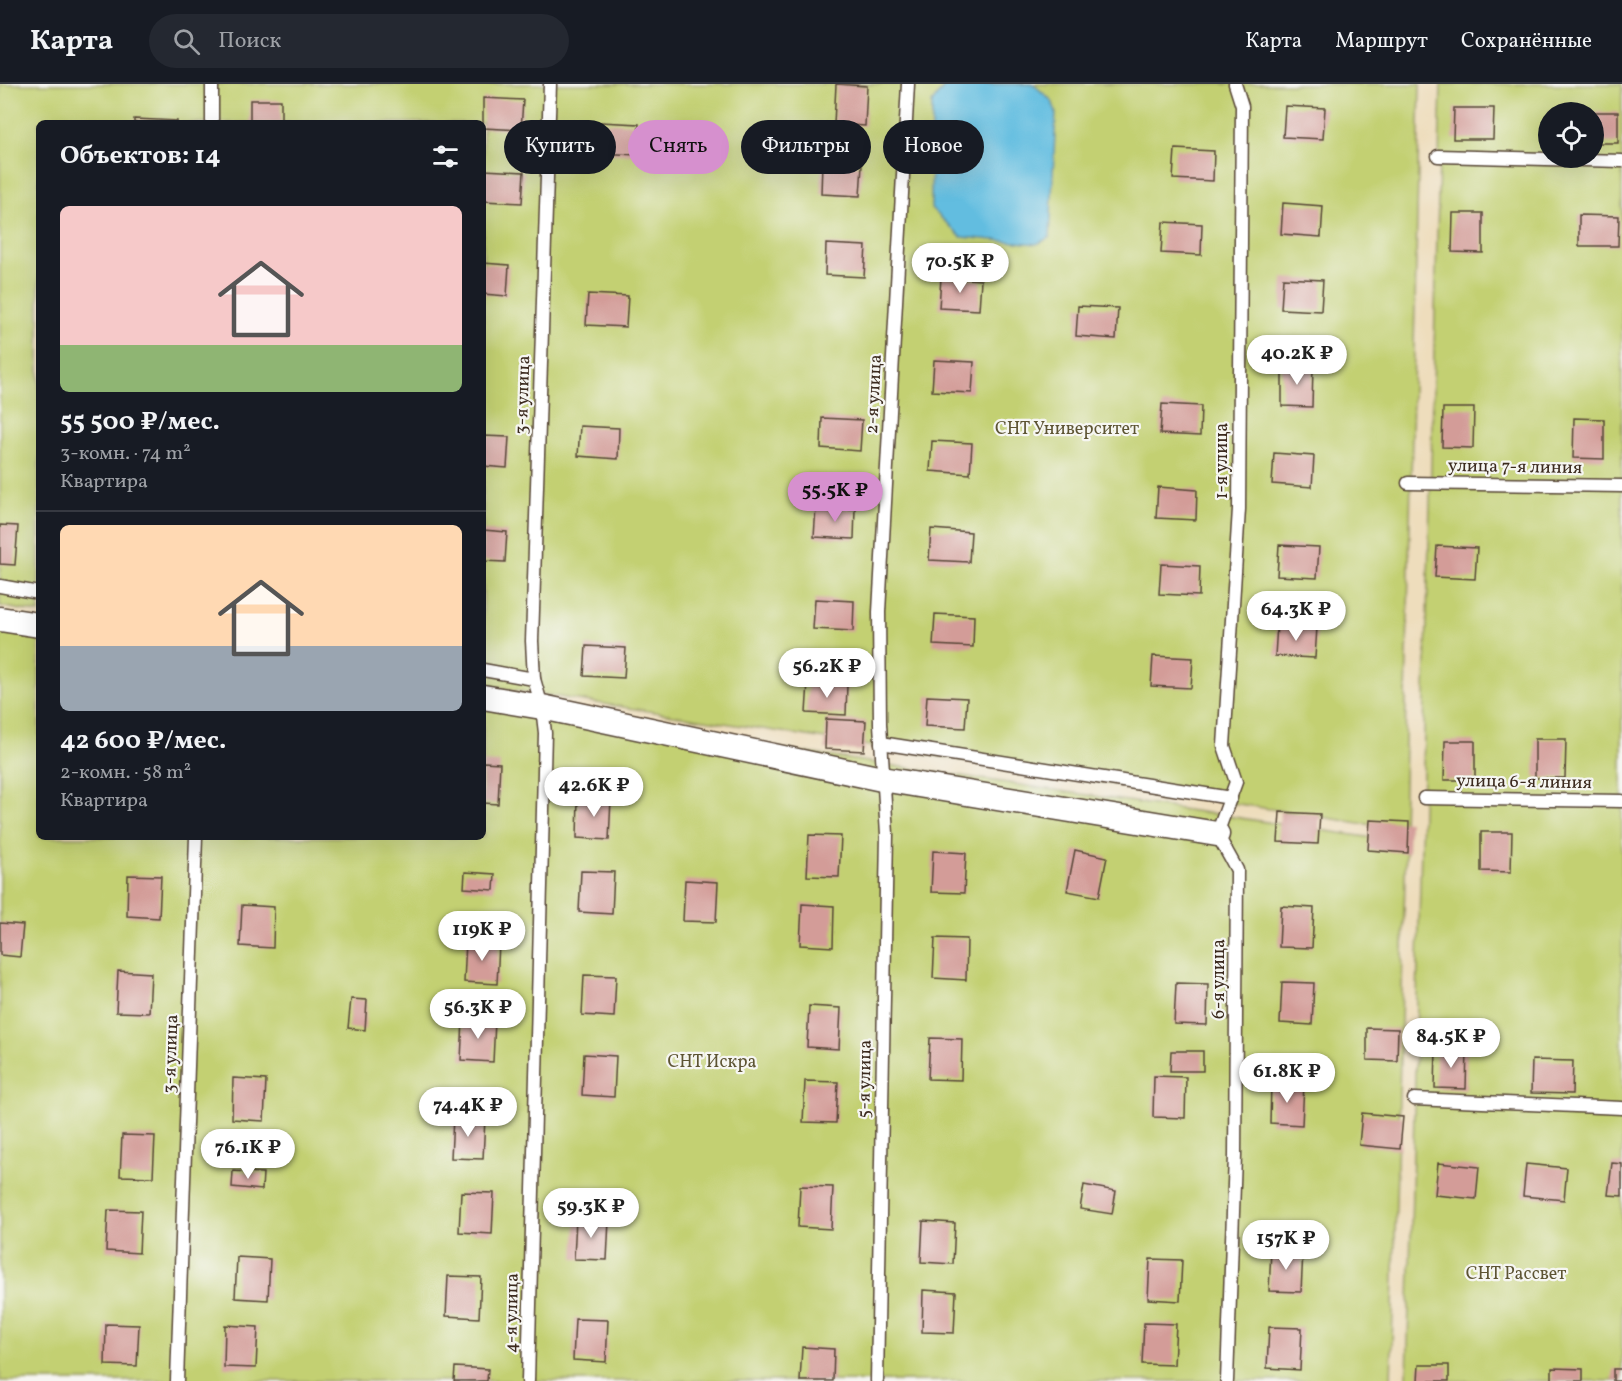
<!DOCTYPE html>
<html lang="ru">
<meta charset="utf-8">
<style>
body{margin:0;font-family:Vollkorn,serif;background:#242831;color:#f1f3f6;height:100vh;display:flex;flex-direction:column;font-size:22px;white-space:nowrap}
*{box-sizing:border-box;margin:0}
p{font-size:20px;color:#9ea1a6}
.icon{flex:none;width:33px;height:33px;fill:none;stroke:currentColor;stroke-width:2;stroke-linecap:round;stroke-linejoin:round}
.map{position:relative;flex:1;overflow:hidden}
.drawer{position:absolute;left:36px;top:36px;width:450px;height:720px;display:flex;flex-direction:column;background:#171b24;border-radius:9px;box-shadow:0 6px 24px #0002}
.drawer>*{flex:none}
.hud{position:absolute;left:504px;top:36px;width:570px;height:54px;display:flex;gap:12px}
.fabs{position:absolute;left:1538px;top:18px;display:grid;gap:12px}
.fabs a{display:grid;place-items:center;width:66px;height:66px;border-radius:50%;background:#171b24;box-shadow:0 6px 24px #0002;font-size:30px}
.price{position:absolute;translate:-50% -51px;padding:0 14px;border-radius:21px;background:#fff;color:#222;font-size:20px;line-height:39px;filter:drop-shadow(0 2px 3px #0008)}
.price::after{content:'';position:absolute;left:50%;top:36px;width:18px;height:14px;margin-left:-9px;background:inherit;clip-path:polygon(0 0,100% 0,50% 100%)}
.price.current{background:#d690ce;color:#111}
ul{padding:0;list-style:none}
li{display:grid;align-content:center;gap:12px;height:318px;padding:0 24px}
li+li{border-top:2px solid #363941}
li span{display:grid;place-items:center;height:186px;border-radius:9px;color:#555}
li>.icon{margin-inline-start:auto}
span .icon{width:108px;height:108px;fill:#fffc;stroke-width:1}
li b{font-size:26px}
h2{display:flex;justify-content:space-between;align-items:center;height:72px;padding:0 24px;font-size:26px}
.chip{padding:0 21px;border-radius:27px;background:#171b24;box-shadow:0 6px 24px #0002;font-size:21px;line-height:54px}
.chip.current{background:#d690ce;color:#111}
header{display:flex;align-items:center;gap:36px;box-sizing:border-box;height:84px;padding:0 30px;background:#171b24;border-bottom:2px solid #363941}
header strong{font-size:28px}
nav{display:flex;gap:33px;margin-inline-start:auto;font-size:21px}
.search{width:420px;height:54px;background:#242831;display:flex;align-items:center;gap:15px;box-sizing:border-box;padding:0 21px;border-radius:33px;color:#9ea1a6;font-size:22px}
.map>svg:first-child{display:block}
.green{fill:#c3d072;stroke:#7f7d48;stroke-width:1.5;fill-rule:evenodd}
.water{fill:#62bde0;stroke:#4e747f;stroke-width:1.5}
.building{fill:#d39c98}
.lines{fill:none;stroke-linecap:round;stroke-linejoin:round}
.service-casing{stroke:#564536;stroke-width:15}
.minor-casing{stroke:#564536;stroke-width:27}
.service{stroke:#fff;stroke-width:12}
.minor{stroke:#fff;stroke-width:24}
.labels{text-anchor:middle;stroke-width:4.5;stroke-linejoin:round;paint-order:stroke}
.street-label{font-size:18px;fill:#3b2a1e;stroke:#f6f6f2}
.park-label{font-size:18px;fill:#5d5433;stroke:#f6f6f2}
</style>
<header>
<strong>Карта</strong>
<div class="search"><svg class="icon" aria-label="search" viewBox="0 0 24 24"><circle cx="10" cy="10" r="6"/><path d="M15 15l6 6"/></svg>Поиск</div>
<nav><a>Карта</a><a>Маршрут</a><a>Сохранённые</a></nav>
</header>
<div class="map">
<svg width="1622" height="1297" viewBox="0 0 1622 1297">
<rect width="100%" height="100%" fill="#f6f6f2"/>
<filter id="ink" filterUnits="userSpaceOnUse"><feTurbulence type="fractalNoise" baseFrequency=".0167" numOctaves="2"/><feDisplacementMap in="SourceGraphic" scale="12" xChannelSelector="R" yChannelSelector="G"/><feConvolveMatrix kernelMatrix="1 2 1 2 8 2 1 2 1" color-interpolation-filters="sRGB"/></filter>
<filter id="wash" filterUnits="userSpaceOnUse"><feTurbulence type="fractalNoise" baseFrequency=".008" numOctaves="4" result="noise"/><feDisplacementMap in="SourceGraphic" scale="24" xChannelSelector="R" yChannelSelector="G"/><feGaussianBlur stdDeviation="1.35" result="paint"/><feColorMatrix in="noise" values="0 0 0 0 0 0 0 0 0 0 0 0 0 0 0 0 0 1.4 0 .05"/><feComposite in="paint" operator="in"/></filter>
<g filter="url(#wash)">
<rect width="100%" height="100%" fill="#eeddbc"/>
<!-- green -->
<g class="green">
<polygon points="0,0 1420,0 1403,746 483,601 483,39 39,39 39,529 0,522"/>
<path d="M1441 0H1622V1297H1407ZM1548 28H1593V74H1548Z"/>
<polygon points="0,547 39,552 39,753 483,753 483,620 1406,759 1391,1297 0,1297"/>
</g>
<!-- water -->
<polygon class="water" points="946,0 1033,0 1052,17 1056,28 1050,153 1037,160 961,153 931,124 932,19"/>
<g id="blocks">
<!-- building -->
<g class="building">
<polygon points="836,0 867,2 865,42 834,40"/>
<polygon points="483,14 523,16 521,46 483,44"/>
<rect x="250" y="16" width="31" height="23"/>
<polygon points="1285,22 1325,24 1323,55 1283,53"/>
<polygon points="1454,24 1494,24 1493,55 1453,55"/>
<rect x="1593" y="28" width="25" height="31"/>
<polygon points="134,35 177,37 177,39 134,39"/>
<polygon points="600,38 639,40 638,71 598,69"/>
<polygon points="1175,65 1214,67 1213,97 1173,95"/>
<polygon points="822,79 862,81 860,112 821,110"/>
<polygon points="484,86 524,88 522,119 483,117"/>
<polygon points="1283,119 1323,122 1321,153 1281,150"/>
<polygon points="1453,129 1483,129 1483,169 1452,168"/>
<polygon points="1579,131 1619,132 1618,162 1579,162"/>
<polygon points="1163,138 1202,140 1201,171 1161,169"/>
<polygon points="826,160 866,162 864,193 825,191"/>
<polygon points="483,179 509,181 507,212 483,210"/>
<polygon points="941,193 981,196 979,226 939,224"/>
<polygon points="1283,194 1323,196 1321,227 1281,225"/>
<polygon points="588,210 628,212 626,243 586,241"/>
<polygon points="1078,222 1118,224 1116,255 1076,252"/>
<polygon points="934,276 974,278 972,309 932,307"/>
<polygon points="1282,282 1313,283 1312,323 1282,322"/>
<polygon points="1162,320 1201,322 1200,352 1160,350"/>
<polygon points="1443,324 1474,324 1473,364 1442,363"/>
<polygon points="822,334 862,336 860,367 821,364"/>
<polygon points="1574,334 1604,335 1604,375 1573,374"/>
<polygon points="580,342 619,344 618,375 578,372"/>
<polygon points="483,352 509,353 507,384 483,382"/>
<polygon points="932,357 972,359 970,390 930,387"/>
<polygon points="1274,369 1314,372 1312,403 1272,400"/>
<polygon points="1158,403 1197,406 1196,436 1156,434"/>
<polygon points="816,423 855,425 854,455 814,453"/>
<polygon points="0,441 18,442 15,481 0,480"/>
<polygon points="931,445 971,448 969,478 929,476"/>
<polygon points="483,446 507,448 505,478 483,477"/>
<polygon points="1279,461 1319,463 1317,494 1277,492"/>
<polygon points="1437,462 1477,464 1475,495 1435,493"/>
<polygon points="1161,480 1200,482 1199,512 1159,510"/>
<polygon points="815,515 854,517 853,547 813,545"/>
<polygon points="935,530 974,532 973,563 933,561"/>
<polygon points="1277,541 1317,543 1315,574 1275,572"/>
<polygon points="586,562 626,564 624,594 584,592"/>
<polygon points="1153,572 1193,574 1191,604 1151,602"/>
<polygon points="808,598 847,600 846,631 806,629"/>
<polygon points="927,612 967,614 965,644 925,642"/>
<polygon points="826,635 866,637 864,667 825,665"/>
<polygon points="1535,655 1566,655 1565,694 1535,694"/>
<polygon points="1445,657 1475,657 1475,696 1444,696"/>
<polygon points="483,678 500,679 498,720 483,719"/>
<polygon points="578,713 611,715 609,756 577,754"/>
<polygon points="1280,728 1320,730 1318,760 1278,758"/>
<polygon points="1370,736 1409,738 1408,769 1368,766"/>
<polygon points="1481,748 1512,748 1511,788 1481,787"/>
<polygon points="809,751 841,752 839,793 807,792"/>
<polygon points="1075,766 1107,773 1099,813 1067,807"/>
<polygon points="933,767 966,769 964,809 931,808"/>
<polygon points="581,787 614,788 612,830 579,828"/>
<polygon points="465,788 495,790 494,806 464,804"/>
<polygon points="128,791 161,792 159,834 127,832"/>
<polygon points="685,796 718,798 716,838 683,837"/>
<polygon points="802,820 834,822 833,863 800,861"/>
<polygon points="242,821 274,823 273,864 240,862"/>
<polygon points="1281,822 1314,824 1312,864 1279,863"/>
<polygon points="0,839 23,841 20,873 0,871"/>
<polygon points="935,854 967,855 966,896 933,894"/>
<polygon points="466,857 499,859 497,900 464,898"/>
<polygon points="118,887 151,889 149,929 116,928"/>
<polygon points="584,891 616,892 614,933 582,931"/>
<polygon points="1282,898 1314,899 1312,941 1280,939"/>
<polygon points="1176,899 1208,900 1207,941 1174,940"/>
<polygon points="351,915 367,916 365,946 348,944"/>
<polygon points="809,922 841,924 839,965 807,963"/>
<polygon points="463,935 495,937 493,978 461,976"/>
<polygon points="1367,944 1398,945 1397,977 1367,976"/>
<polygon points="930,954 962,955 961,996 928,995"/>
<polygon points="1436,965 1467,965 1466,1005 1435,1004"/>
<polygon points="1171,967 1203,967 1203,987 1170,987"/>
<polygon points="584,970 616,972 614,1013 582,1011"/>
<polygon points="1532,976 1573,977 1572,1010 1531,1009"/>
<polygon points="1154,992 1186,993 1185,1034 1153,1033"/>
<polygon points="233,994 266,996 264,1037 232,1035"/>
<polygon points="805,997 838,998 836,1039 803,1038"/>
<polygon points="1271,999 1304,1000 1302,1041 1270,1039"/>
<polygon points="1362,1029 1403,1033 1400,1065 1359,1061"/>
<polygon points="453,1033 485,1034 483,1075 451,1074"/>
<polygon points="122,1051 155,1052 153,1093 120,1092"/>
<polygon points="1438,1079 1479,1083 1476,1115 1435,1111"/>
<polygon points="1612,1079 1622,1080 1622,1112 1608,1111"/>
<polygon points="1526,1080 1567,1084 1564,1116 1523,1112"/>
<polygon points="233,1087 263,1089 262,1106 232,1103"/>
<polygon points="1084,1101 1116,1107 1112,1130 1080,1125"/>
<polygon points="800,1102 833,1103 831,1145 798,1143"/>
<polygon points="461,1108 494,1109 492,1150 459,1148"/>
<polygon points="108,1126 141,1127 139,1169 106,1167"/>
<polygon points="576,1134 609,1136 607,1176 574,1175"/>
<polygon points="923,1137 955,1139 953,1180 921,1178"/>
<polygon points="1271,1166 1303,1167 1301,1208 1269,1207"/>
<polygon points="237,1173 270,1175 268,1216 235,1214"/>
<polygon points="1150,1175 1182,1176 1180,1217 1148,1215"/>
<polygon points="448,1192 481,1193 479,1234 446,1232"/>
<polygon points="923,1206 956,1208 954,1249 922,1248"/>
<polygon points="575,1235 608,1236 606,1278 573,1276"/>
<polygon points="1144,1239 1176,1240 1174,1281 1142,1280"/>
<polygon points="106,1240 139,1241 137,1282 105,1281"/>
<polygon points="225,1241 258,1243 256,1284 224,1283"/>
<polygon points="1269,1243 1302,1244 1300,1286 1267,1284"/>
<polygon points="802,1263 834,1265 833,1297 800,1297"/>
<polygon points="1419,1281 1449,1281 1449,1297 1418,1297"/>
<polygon points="455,1283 488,1285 487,1297 454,1297"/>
<polygon points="1552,1284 1583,1285 1583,1297 1552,1297"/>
<rect x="1613" y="1285" width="9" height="12"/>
</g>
</g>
</g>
<g filter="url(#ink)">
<use href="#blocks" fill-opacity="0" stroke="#564536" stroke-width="1.5"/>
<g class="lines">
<!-- service casing -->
<g class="service-casing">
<g id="service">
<polyline points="212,39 212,0"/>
<polyline points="1438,72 1622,77"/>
<polyline points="1408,399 1622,402"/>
<polyline points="0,502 39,509"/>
<polyline points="483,586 534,595"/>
<polyline points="881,659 1231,714"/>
<polyline points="1424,714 1622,717"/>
<polyline points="1414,1015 1622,1024"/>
<polyline points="177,1297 196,753"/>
<polyline points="528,1297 545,649 542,623 534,595 532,557 550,0"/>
<polyline points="877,1297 887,750 880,640 879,528 908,0"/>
<polyline points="1227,1297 1235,1072 1237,786 1217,750 1236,698 1224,662 1239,425 1242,22 1235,0"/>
</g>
</g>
<!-- minor casing -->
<g class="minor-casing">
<g id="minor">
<polyline points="0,535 39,541"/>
<polyline points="483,613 542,623 882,695 1217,750"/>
</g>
</g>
<!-- service -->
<use href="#service" class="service"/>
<!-- minor -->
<use href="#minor" class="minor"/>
</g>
</g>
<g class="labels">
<!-- street labels -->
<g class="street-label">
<text transform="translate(873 310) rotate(-87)" y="6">2-я улица</text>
<text transform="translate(522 311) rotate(-88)" y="6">3-я улица</text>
<text transform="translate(1221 377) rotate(-90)" y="6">1-я улица</text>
<text transform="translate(1515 382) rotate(1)" y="6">улица 7-я линия</text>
<text transform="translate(1524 697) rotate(1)" y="6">улица 6-я линия</text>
<text transform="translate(1218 895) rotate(-90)" y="6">6-я улица</text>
<text transform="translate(170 970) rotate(-88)" y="6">3-я улица</text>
<text transform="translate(864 995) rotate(-89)" y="6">5-я улица</text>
<text transform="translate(511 1229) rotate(-89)" y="6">4-я улица</text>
</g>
<!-- park labels -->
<g class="park-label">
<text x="1067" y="350">СНТ Университет</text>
<text x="712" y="983">СНТ Искра</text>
<text x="1516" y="1195">СНТ Рассвет</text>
</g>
</g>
</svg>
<div class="fabs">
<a><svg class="icon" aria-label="locate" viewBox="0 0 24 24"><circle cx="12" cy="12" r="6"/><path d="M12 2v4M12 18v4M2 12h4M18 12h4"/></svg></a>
</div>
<b class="price" style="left:960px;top:210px">70.5K ₽</b>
<b class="price" style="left:1297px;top:302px">40.2K ₽</b>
<b class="price current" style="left:835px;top:439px">55.5K ₽</b>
<b class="price" style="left:1296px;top:558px">64.3K ₽</b>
<b class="price" style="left:827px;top:615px">56.2K ₽</b>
<b class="price" style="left:594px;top:734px">42.6K ₽</b>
<b class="price" style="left:482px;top:878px">119K ₽</b>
<b class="price" style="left:478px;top:956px">56.3K ₽</b>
<b class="price" style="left:1451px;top:985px">84.5K ₽</b>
<b class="price" style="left:1287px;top:1020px">61.8K ₽</b>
<b class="price" style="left:468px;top:1054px">74.4K ₽</b>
<b class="price" style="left:248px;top:1096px">76.1K ₽</b>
<b class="price" style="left:591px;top:1155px">59.3K ₽</b>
<b class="price" style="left:1286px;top:1187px">157K ₽</b>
<div class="hud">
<a class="chip">Купить</a>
<a class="chip current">Снять</a>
<a class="chip">Фильтры</a>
<a class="chip">Новое</a>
</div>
<section class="drawer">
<h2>Объектов: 14<svg class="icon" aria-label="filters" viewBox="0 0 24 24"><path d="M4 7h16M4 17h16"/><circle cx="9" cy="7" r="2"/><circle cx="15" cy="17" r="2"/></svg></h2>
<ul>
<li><span style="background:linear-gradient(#f6c9c9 75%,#8fb573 0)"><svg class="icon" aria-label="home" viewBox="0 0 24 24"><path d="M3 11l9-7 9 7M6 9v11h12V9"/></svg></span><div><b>55 500 ₽/мес.</b><p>3-комн. · 74 m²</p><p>Квартира</p></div></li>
<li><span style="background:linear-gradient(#ffd9b3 65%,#9aa5b1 0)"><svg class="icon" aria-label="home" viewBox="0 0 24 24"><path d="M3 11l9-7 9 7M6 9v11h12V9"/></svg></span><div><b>42 600 ₽/мес.</b><p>2-комн. · 58 m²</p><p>Квартира</p></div></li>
</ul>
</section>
</div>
